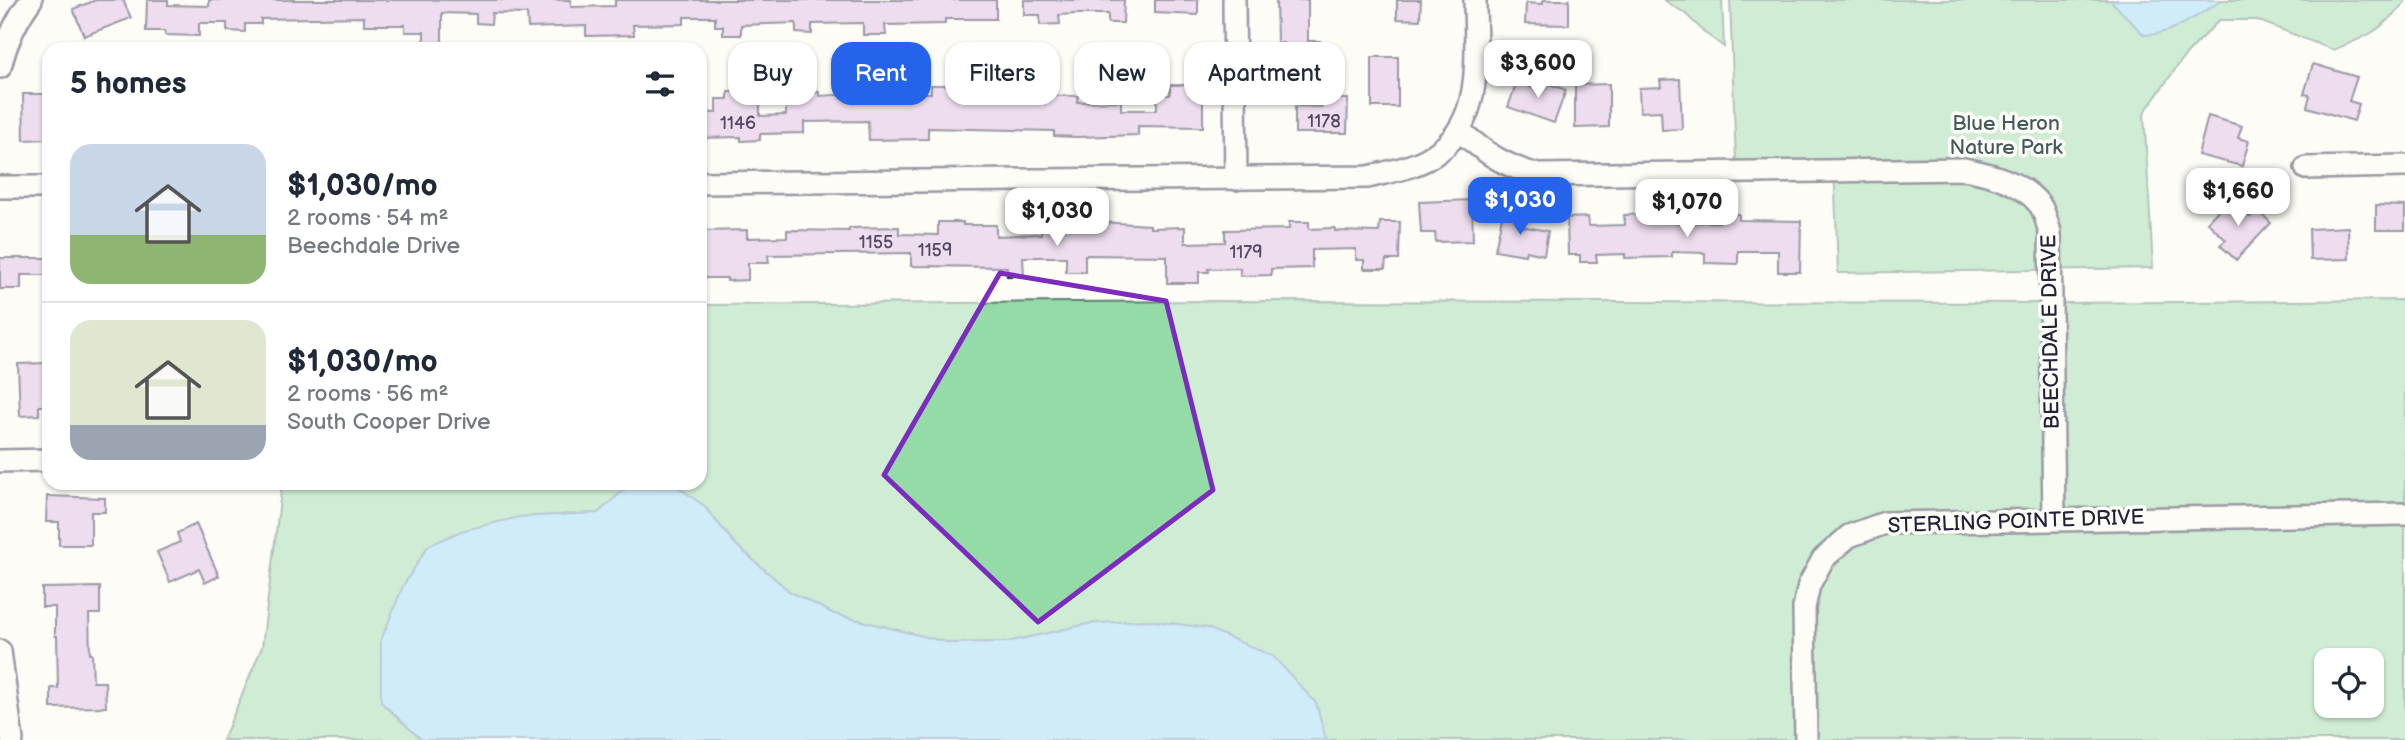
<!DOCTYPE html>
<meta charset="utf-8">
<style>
body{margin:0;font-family:"Balsamiq Sans",sans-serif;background:#f6f6f7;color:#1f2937;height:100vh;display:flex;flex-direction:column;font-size:26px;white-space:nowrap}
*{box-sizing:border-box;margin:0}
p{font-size:23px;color:#747a83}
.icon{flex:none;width:38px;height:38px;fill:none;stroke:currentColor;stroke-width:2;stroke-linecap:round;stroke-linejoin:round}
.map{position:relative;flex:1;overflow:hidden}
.details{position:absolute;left:42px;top:42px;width:665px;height:448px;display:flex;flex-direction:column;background:#fff;border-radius:21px;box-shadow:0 2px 5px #0004}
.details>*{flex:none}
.banner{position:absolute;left:728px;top:42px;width:665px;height:63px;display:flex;gap:14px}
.buttons{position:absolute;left:2314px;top:648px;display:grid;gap:14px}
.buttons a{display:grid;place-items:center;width:70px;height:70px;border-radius:14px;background:#fff;box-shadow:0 2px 5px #0004;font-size:35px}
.price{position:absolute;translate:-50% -60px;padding:0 16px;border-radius:14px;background:#fff;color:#222;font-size:23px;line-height:46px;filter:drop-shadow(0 2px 4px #0008)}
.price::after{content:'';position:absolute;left:50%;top:42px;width:21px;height:16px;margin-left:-10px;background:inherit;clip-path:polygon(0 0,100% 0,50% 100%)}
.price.on{background:#2563eb;color:#fff}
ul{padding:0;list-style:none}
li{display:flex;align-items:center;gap:21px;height:175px;padding:0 28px}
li+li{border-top:2px solid #e0e1e3}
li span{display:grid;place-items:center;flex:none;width:196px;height:140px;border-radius:21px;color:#555}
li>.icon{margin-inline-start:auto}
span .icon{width:84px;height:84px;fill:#fffc;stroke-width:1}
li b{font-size:30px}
h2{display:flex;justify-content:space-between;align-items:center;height:84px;padding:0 28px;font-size:30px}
.chip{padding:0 24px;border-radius:21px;background:#fff;box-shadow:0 2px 5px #0004;font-size:24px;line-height:63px}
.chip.on{background:#2563eb;color:#fff}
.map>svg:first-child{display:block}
.green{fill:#95dba8;stroke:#5c7e72;stroke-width:2;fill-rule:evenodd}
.water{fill:#9ad9fb;stroke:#6a90ae;stroke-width:2}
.building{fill:#dab8e3;stroke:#22223b;stroke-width:2}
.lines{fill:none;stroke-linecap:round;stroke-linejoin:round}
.minor-casing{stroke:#22223b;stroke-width:26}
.minor{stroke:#fdfcf7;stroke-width:21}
.marked{fill:none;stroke:#7b2cbf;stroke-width:5;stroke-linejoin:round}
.labels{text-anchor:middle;stroke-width:7;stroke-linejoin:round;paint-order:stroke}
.number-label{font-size:18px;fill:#504865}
.park-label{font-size:21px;fill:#445a5c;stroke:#fdfcf7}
.street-label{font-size:21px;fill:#22223b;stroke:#fdfcf7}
</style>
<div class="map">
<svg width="2405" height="740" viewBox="0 0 2405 740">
<rect width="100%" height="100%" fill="#fdfcf7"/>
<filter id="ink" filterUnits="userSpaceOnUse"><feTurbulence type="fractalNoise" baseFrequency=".0143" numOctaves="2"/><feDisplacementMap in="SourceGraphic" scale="14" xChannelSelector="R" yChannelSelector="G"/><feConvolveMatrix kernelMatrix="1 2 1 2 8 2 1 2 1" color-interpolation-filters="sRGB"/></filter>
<g filter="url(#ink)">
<!-- green -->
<g class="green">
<polygon points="1664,0 1722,0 1724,47 1705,33 1686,14"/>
<path d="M1730 0H2405V2C2379 32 2369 36 2333 50L2257 20H2219L2184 57 2144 113 2153 268 1838 273 1834 163H1736Z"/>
<polygon points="2405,300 2405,504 2062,509 2060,303"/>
<polygon points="1210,301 2042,303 2045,509 1882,513 1818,551 1797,740 1326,740 1316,703 1207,628 1146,620 1088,624 1008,642 950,643 834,614 790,592 736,545 703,505 627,487 598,513 519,517 381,640 381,702 422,740 223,740 262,647 282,483 700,483 700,305"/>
<path d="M2405 524V740H1814L1812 609C1818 584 1830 558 1854 544 1863 539 1876 536 1886 533ZM2326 660H2371V705H2326Z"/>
</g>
<!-- water -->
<g class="water">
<path d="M2110 0H2222C2200 14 2170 36 2144 35Z"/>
<polygon points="627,487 678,487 703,505 736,545 790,592 834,614 950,643 1008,642 1088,624 1146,620 1207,628 1273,656 1316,703 1326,740 422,740 381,702 381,640 403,586 428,546 461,531 519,517 598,513"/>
</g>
<!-- building -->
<g class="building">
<polygon points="96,0 123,0 131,18 84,36 73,9"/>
<polygon points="147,0 168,0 168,5 209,6 209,0 571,0 571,7 615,6 615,0 996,0 996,19 945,19 945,24 885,25 886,35 863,35 863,23 812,24 812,34 796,33 796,23 741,25 741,35 723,35 723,26 715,26 715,17 684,17 684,24 633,25 634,35 586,36 586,26 528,28 527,14 492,13 491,24 476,23 476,14 442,13 442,43 424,43 424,32 405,32 405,25 364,25 364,17 261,19 261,24 245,24 245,32 227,31 227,23 199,23 199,36 165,35 165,31 146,31"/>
<polygon points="1024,0 1124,0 1123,23 1108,23 1108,14 1076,14 1059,15 1060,24 1040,25 1040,15 1024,15"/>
<polygon points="1155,0 1198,0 1198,15 1155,13"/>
<polygon points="1276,0 1308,0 1308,41 1320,41 1320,58 1306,58 1306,74 1283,74 1283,43 1277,43"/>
<polygon points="1397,0 1421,0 1420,20 1397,19"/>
<polygon points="1543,0 1569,0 1569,25 1525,24 1526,3 1543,4"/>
<rect x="1372" y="57" width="26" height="50"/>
<polygon points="2313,64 2357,77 2349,101 2359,104 2354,121 2307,107 2310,95 2304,94"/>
<polygon points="1537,79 1566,90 1554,123 1508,107 1517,82 1534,88"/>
<polygon points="1680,79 1682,129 1662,130 1661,111 1640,112 1639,88 1661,87 1660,80"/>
<polygon points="1609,84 1609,127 1575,128 1575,85"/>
<polygon points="931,85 952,85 952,91 1015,90 1015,95 1078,96 1077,102 1121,101 1121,110 1157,110 1157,95 1170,95 1170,85 1190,85 1190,95 1203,95 1203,127 1138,126 1138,135 1077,137 1054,136 1054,131 928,128 928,139 869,140 868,121 804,122 804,133 760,134 760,140 741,141 741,137 700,138 700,112 716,113 716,99 728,99 728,92 746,92 746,99 760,98 760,116 786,115 786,93 819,92 819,96 884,92 931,93"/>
<polygon points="23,94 49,94 49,139 24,140"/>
<polygon points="1322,99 1348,99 1347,133 1295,133 1295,106 1322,107"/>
<polygon points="2208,116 2242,126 2238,138 2249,141 2242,166 2198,155"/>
<polygon points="2230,198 2250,217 2257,210 2271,223 2236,260 2220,245 2226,240 2207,222"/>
<polygon points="1472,200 1473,241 1436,242 1435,233 1421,233 1419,202"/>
<polygon points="2376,205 2405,206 2405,230 2376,230"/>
<polygon points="1503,212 1523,216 1521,226 1548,231 1544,255 1526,251 1525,255 1495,250"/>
<polygon points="1651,214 1651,223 1719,222 1719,214 1739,214 1739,220 1801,221 1800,272 1778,272 1778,251 1738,251 1738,264 1705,263 1705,253 1672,252 1672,257 1625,258 1625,254 1596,255 1597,262 1580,262 1580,255 1568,255 1567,218 1588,217 1589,226 1625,225 1624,215"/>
<polygon points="938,222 963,222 963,225 996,225 996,236 1041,234 1041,225 1101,226 1101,222 1150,225 1150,228 1185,227 1185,243 1225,242 1225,230 1289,229 1289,222 1309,222 1309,229 1335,228 1335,231 1379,232 1380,222 1400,222 1399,260 1386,260 1385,269 1364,269 1364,260 1356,260 1356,249 1312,250 1312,268 1271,269 1271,275 1240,276 1240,268 1208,269 1209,272 1199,272 1199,283 1167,283 1167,256 1085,255 1085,272 1066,272 1066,257 1023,257 1024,276 1007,276 1007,267 911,266 911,253 768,255 769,263 748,263 748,280 727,281 727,278 700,278 700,231 747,230 747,238 787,237 787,230 849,231 849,228 899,227 899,234 938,235"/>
<polygon points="2348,227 2349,259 2310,260 2309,229"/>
<polygon points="0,258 49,258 49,275 21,275 21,289 0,289"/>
<polygon points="45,363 46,368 49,368 49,406 39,406 39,415 20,416 18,364"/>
<polygon points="47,496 105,498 105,512 91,512 91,545 59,545 59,522 46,522"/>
<polygon points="196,524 219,576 205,583 199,569 170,582 157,552 180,542 177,533"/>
<polygon points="100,587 100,614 89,614 90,654 92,654 93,682 105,682 106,707 51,708 51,688 58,688 57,636 55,636 55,607 42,607 42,588"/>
</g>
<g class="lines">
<!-- minor casing -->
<g class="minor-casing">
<g id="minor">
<polyline points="1234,0 1236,179"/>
<path d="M0 67C6 43 16 20 31 0"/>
<path d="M1459 130C1485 153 1504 166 1538 175L1964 169C1991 174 2022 182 2040 205 2045 212 2047 224 2050 232L2054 519"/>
<polyline points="2306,168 2405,166"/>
<path d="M700 183 1368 177C1392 171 1419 167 1439 151 1485 117 1475 50 1475 0"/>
<polyline points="0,187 49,187"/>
<polyline points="0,461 49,460"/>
<polyline points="0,651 12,740"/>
<polyline points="1806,740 1804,608 1809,585 1823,559 1849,536 1885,523 2405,514"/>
</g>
</g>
<!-- minor -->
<use href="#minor" class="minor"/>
</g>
</g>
<!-- marked area -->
<path d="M0 0H2405V740H0ZM1000 273 1166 301 1213 490 1038 622 884 475Z" fill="#fdfcf7" fill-opacity=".55" fill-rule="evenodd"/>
<path class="marked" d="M1000 273 1166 301 1213 490 1038 622 884 475Z"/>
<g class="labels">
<!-- number labels -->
<g class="number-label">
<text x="1324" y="127">1178</text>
<text x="738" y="129">1146</text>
<text x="876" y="248">1155</text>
<text x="935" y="256">1159</text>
<text x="1246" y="258">1179</text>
</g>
<!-- park labels -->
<g class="park-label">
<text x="2006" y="130">Blue Heron<tspan x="2006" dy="24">Nature Park</tspan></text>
</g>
<!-- street labels -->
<g class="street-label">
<text transform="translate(2050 332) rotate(-91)" y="7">BEECHDALE DRIVE</text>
<text transform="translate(2016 521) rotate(-2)" y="7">STERLING POINTE DRIVE</text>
</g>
</g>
</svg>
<div class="buttons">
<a><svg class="icon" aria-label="locate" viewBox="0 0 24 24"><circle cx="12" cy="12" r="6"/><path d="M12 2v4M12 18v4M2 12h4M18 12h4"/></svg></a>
</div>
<b class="price" style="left:1538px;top:100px">$3,600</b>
<b class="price" style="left:2238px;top:228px">$1,660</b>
<b class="price on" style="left:1520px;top:237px">$1,030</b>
<b class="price" style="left:1687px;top:239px">$1,070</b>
<b class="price" style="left:1057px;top:248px">$1,030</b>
<div class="banner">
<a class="chip">Buy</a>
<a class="chip on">Rent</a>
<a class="chip">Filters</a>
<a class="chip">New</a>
<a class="chip">Apartment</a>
</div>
<section class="details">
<h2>5 homes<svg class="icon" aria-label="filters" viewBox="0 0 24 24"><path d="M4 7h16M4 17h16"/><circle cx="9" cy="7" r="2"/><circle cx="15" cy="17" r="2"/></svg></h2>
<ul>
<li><span style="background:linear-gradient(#c9d6e8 65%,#8fb573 0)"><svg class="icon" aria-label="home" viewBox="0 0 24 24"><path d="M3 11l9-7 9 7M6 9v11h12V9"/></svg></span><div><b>$1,030/mo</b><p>2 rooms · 54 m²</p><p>Beechdale Drive</p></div></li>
<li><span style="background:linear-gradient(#dfe7d0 75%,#9aa5b1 0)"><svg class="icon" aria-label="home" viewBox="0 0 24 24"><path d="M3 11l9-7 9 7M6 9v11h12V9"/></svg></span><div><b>$1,030/mo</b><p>2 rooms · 56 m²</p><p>South Cooper Drive</p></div></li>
</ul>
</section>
</div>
